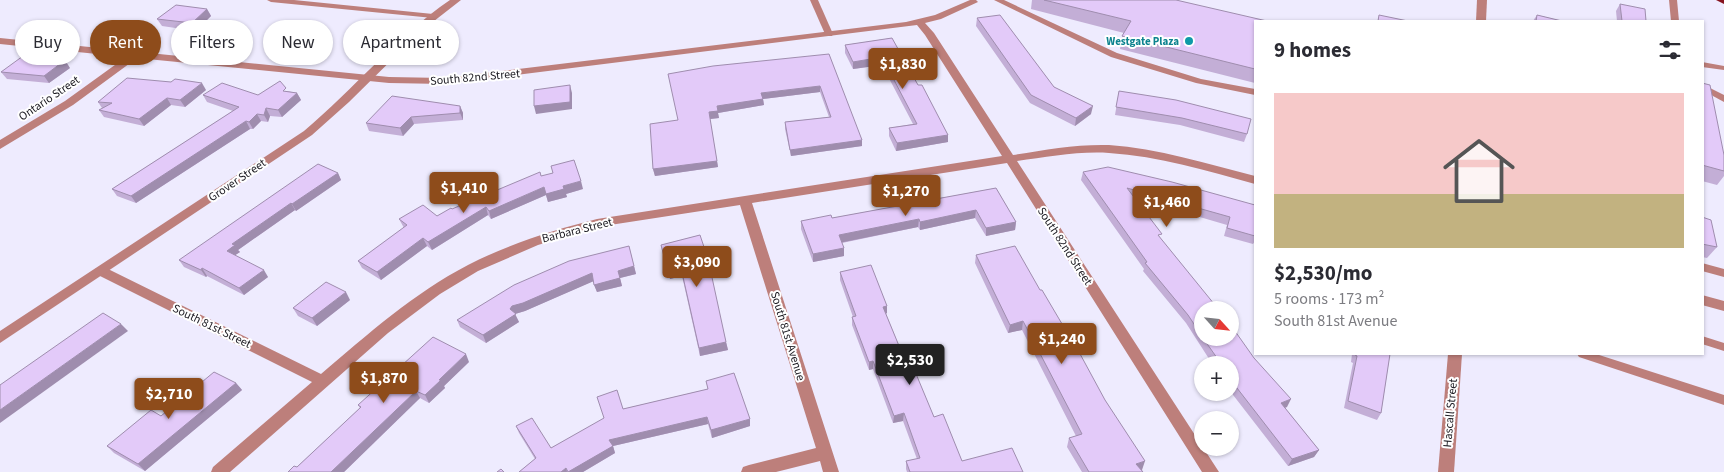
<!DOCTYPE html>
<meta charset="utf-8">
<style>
body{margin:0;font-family:"Source Sans 3",sans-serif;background:#f7f7f7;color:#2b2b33;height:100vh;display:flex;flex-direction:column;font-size:19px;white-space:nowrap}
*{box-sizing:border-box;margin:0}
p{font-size:16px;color:#7c7c81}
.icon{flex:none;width:28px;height:28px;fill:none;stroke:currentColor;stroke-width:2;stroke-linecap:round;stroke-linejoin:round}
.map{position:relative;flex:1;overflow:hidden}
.panel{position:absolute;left:1254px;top:20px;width:450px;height:335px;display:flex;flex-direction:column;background:#fff;border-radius:0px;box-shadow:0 1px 4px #0004}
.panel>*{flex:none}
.top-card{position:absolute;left:15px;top:20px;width:475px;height:45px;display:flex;gap:10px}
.needle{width:32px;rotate:117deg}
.fabs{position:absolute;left:1194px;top:301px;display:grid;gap:10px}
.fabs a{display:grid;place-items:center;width:45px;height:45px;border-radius:50%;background:#fff;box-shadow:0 1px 4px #0004;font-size:25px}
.price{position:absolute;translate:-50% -42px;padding:0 11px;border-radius:5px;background:#8e4c1b;color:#fff;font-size:16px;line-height:32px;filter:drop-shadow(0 1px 2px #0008)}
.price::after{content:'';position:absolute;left:50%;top:30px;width:15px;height:11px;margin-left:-8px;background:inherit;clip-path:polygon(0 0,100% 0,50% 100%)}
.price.on{background:#222;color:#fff}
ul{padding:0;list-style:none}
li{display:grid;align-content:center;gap:10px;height:265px;padding:0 20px}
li+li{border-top:1px solid #e1e1e2}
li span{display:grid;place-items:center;height:155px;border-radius:0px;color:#555}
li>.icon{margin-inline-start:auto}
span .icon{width:90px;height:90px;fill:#fffc;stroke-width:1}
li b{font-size:21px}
h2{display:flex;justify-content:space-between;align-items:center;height:60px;padding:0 20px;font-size:21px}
.chip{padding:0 18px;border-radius:22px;background:#fff;box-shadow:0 1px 4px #0004;font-size:18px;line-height:45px}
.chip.on{background:#8e4c1b;color:#fff}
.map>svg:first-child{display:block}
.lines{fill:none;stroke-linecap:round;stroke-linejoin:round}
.service{fill:#bd7f7b;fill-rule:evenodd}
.minor{fill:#bd7f7b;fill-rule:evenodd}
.tertiary{fill:#bd7f7b;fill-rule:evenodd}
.primary{fill:#86131e;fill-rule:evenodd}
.wall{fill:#c3aed6}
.shaded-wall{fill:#9f8dae}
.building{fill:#e3caf9;stroke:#9f8dae}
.culture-dot{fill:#0f9aa8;stroke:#fff;stroke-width:2}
.labels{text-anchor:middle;stroke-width:4;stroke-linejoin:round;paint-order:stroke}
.far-culture-label{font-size:11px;font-weight:bold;fill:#0d838f;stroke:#fff;text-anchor:end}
.street-label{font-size:12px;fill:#1a1920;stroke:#fff}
</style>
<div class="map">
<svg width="1724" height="472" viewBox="0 0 1724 472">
<rect width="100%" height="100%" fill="#eeebfe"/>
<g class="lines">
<!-- service -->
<g class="service">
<polygon points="267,0 294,0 433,14 437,16 433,18 271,2"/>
<polygon points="810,0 818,0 833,34 832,36 826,36 825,34"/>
<polygon points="994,0 1004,0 1117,53 1201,79 1255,89 1255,95 1196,83 1111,57"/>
<polygon points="1669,0 1677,0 1679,21 1671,21"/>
<polygon points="1702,62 1724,66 1724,70 1702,67"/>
<polygon points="1702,84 1724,95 1724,102 1702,90"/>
<polygon points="1702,263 1724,269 1724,277 1702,271"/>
<polygon points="1702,336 1724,343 1724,351 1702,344"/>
<polygon points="1577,354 1596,354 1724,395 1724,405 1579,357"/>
</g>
<!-- minor -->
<g class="minor">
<path d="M970 0H976L978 2 941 19 925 23 934 33 1013 155C1044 150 1077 144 1109 145 1158 148 1207 164 1255 176V184C1207 171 1159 156 1109 153 1079 151 1047 157 1017 161L1219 472H1202L1007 163 752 203 839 472H823L820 461 776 472H741L743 467 749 465 816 448 740 205 597 227 538 245 478 271 440 294 388 333 230 472H211L213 467 312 382 96 274 95 271 96 268H106L321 374C368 334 414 293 468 265 509 244 553 230 597 219L1002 156 925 35 917 25 444 84 389 83 137 58 73 105 0 149V140L65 101 126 57 0 44V38L389 77 444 78 906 22 935 15Z"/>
<polygon points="1477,0 1487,0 1486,21 1476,21"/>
<polygon points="1702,295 1724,301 1724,311 1702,305"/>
<polygon points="1448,354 1462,354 1454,472 1438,472"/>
</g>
<!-- tertiary -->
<path class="tertiary" d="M450 0H461L420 32 349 102 312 135 0 343V331L304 131C354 89 396 37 450 0Z"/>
<!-- primary -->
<polygon class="primary" points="1716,0 1724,0 1724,4"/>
</g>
<!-- wall -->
<g class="wall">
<polygon points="1032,0 1176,0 1255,21 1255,83 1120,49 1122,36 1124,33 1031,9"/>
<polygon points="1620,4 1646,21 1617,21 1616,11"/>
<polygon points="207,9 211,16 196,31 162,26 157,19"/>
<polygon points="1537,15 1562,21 1533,21"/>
<polygon points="977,18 1054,87 1091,114 1075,126 1030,103 976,26"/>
<polygon points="892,38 918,85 948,135 948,142 896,151 889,136 889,128 913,124 882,65 853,69 845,53 845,45"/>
<polygon points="829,54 862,146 791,156 785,129 785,122 829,117 820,92 763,99 764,105 718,113 719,118 710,119 718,167 655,176 653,169 678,120"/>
<polygon points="70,68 49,83 7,79 1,72"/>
<polygon points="1702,83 1724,155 1724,176 1717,185 1702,181"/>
<polygon points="206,90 185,107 171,105 144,126 104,117 99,110 102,108 98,102"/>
<polygon points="287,91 297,93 301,100 282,117 270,116 268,122 261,121 253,129 250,129 136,203 117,196 112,189 233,111 207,102 203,95 258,95"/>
<polygon points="1119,91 1247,134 1244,142 1180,125 1115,115"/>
<polygon points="460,106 463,113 463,120 414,124 403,136 369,131 366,123"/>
<polygon points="1083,172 1255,205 1255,241 1253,244 1224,236 1227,225 1135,198 1161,239 1202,310 1202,338 1230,338 1287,407 1285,408 1319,450 1314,457 1288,466 1230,391 1230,365 1213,365 1186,323 1143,271 1144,269 1081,180"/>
<polygon points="338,173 341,180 296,211 295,210 238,250 240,252 235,255 268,277 244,295 207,276 206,277 184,267 179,260"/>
<polygon points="996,188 1016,222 1015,230 986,236 975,218 920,230 918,227 842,243 844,248 844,256 813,262 801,229 801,221 832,218"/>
<polygon points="583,189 566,194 567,197 548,202 546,195 491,219 488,215 432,250 427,246 381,280 362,268 358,261 404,228 399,219 437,216 452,209"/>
<polygon points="1702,217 1717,247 1707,258 1702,257"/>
<polygon points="700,235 728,350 700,356 682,276 670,279 661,245"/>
<polygon points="629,246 636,274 620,278 622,286 597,292 593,281 525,311 515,314 519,322 486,343 460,327 457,320"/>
<polygon points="976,255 1142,470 1143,472 1082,472 1067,447 1069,438 1076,436 1022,330 1008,333 975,263"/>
<polygon points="840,272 887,306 887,313 886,314 904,358 934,417 962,461 1023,472 907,472 906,469 906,461 917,459 903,421 893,423 873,369 869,370 852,325 852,317 853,317 840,280"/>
<polygon points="350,300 317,326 298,316 293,308"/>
<polygon points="1352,354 1390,354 1381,413 1377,420 1344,408 1353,363 1351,362"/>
<polygon points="469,362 444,386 445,388 429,403 420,398 344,472 288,472 297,467 360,408 358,405"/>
<polygon points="706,381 750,426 712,438 708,424 613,446 615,453 583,472 519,472 535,459 519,433 516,426 551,448 623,409 708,389"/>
<polygon points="236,383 242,390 145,471 114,453 107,446 161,416"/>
</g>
<!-- shaded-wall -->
<g class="shaded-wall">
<polygon points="207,9 211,16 196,31 192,23"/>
<polygon points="882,57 882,65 853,69 853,62"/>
<polygon points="65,60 70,68 49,83 44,76"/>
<polygon points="202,83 206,90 185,107 180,100"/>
<polygon points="570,85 572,93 572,109 536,114 534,106"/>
<polygon points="820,86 820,92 763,99 764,105 718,113 719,118 710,119 709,112 717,106 761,93"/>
<polygon points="297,93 301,100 282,117 278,110"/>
<polygon points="167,98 171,105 144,126 139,119"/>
<polygon points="460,106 463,113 463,120 460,113"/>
<polygon points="1093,106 1091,114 1075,126 1076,118"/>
<polygon points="266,108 270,116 268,122 264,115"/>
<polygon points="257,114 261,121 253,129 249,122"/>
<polygon points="411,117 414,124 403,136 400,128"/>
<polygon points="246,121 250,129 136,203 131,196"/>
<polygon points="948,135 948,142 896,151 897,143"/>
<polygon points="862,140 862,146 791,156 790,150"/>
<polygon points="717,161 718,167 655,176 653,169"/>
<polygon points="338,173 341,180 296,211 292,204"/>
<polygon points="581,181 583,189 566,194 567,197 548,202 546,195 491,219 489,211 544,187 563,186"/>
<polygon points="291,203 295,210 238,250 240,252 231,258 227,251 232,244"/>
<polygon points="486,207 488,215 432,250 428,242"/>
<polygon points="976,210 975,218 920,230 920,222"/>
<polygon points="919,219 918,227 839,243 839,235"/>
<polygon points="1016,222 1015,230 986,236 986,228"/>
<polygon points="423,238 427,246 381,280 377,272"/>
<polygon points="844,248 844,256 813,262 813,254"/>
<polygon points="634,266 636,274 620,278 622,286 597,292 594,285 618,271"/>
<polygon points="202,268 207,276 206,277 201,270"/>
<polygon points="681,268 682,276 670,279 668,271"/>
<polygon points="264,270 268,277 244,295 239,288"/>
<polygon points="592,273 594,281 525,311 515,314 519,322 486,343 483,335 512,306"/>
<polygon points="346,292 350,300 317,326 312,318"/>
<polygon points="887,306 887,313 882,314 883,307"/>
<polygon points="1023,321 1022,330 1008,333 1010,325"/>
<polygon points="121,324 128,331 0,423 0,410"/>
<polygon points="726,342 728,350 700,356 699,348"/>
<polygon points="466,354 469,362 444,386 445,388 429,403 425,395 439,380"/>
<polygon points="873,361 873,369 869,370 869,362"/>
<polygon points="236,383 242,390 145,471 138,464"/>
<polygon points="416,391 420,398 344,472 331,472"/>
<polygon points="1291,399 1287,407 1277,410 1281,403"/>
<polygon points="904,413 903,421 893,423 894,416"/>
<polygon points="707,417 708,424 613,446 615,453 583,472 568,472 609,440"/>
<polygon points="750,419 750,426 712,438 711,430"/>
<polygon points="1319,450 1314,457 1288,466 1292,459"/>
<polygon points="1145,461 1142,470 1135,472 1136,464"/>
<polygon points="566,468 567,472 561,472"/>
</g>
<!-- building -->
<g class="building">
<polygon points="1044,0 1176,0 1267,21 1255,21 1255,69 1122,36 1131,21"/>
<polygon points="1620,4 1645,9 1646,21 1622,21"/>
<polygon points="176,5 207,9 192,23 157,19"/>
<polygon points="1000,15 1054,87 1093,106 1076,118 1031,95 977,18"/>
<polygon points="1379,15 1408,21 1378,21"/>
<polygon points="1537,15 1562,21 1536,21"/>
<polygon points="892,38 918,85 922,85 948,135 897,143 889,128 917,124 882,57 853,62 845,45"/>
<polygon points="829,54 862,140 790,150 785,122 831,117 820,86 761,93 763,99 717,106 718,111 709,112 717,161 653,169 650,124 678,120 668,74 713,66"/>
<polygon points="23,56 65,60 44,76 1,72"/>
<polygon points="127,78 171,82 175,79 202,83 180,100 167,98 139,119 99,110 112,103 98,102"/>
<polygon points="280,81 286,88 283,91 297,93 278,110 266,108 264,115 257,114 249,122 246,121 131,196 112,189 239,107 203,95 222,83 258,95"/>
<polygon points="1702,83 1710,85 1724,155 1724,171 1702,165"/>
<polygon points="570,85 570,102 534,106 534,90"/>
<polygon points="1119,91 1176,100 1251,119 1247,134 1182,118 1116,107"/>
<polygon points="392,96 460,106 460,113 411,117 400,128 366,123"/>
<polygon points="574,160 581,181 563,186 564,189 546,194 544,187 489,211 486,207 428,242 423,238 377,272 358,261 407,225 399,219 423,205 437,216 451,208 452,209 540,172 541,176 553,173 551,166"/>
<polygon points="318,164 338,173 292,204 291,203 232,244 235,245 227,251 264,270 239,288 202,268 201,270 179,260"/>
<polygon points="1108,167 1172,182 1255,205 1255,236 1227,228 1230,217 1127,188 1162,234 1158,235 1219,310 1202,310 1202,336 1188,315 1145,263 1147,262 1083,172"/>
<polygon points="996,188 1016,222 986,228 976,210 920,222 919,219 839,235 844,248 813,254 801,221 831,215 832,218"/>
<polygon points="1702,217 1711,220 1717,247 1702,244"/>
<polygon points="700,235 708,259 726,342 699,348 681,268 668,271 661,245"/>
<polygon points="629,246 634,266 618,271 620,278 594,285 592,273 523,303 512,306 510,309 516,314 483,335 457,320 514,285 569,261"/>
<polygon points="1015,246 1040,290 1042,290 1065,329 1066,328 1105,400 1145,461 1136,464 1143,472 1089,472 1069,438 1082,434 1023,321 1010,325 976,255"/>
<polygon points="871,265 887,306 883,307 904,358 909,357 934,417 943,414 962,461 1012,448 1023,472 910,472 906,461 920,458 904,413 894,416 873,361 869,362 852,317 856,316 840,272"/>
<polygon points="326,282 346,292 312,318 293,308"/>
<polygon points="103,313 121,324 0,410 0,385"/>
<polygon points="1230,324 1254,358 1291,399 1281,403 1319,450 1292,459 1230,379 1230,365 1222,365 1203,338 1230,338"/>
<polygon points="433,337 466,354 439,380 441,380 425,395 416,391 331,472 288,472 294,466 297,467 361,407 358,405"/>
<polygon points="1355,354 1390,354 1381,413 1348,401 1357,356 1355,355"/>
<polygon points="214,372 236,383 138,464 107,446 151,410 161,416"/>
<polygon points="734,373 750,419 711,430 707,417 609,440 613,446 568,472 566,468 561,472 519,472 536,458 516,426 532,418 551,448 604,418 597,397 617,390 623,409 708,389 706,381"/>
<polygon points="501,469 504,472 497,472"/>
</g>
<!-- markers -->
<circle class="culture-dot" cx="1189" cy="41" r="5"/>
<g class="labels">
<!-- far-culture labels -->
<g class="far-culture-label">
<text x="1179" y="45">Westgate Plaza</text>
</g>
<!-- street labels -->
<g class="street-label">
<text transform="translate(475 77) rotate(-5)" y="4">South 82nd Street</text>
<text transform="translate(49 98) rotate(-34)" y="4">Ontario Street</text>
<text transform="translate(237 180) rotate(-34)" y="4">Grover Street</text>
<text transform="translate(577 230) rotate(-14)" y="4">Barbara Street</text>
<text transform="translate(1065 246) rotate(57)" y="4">South 82nd Street</text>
<text transform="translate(212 326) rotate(26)" y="4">South 81st Street</text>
<text transform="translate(788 336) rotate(73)" y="4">South 81st Avenue</text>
<text transform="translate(1450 413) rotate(-85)" y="4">Hascall Street</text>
</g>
</g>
</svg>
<div class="fabs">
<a><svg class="needle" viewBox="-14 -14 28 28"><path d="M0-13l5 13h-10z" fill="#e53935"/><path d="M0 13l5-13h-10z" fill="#7c7c81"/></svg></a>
<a>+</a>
<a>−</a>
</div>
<b class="price" style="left:903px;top:90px">$1,830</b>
<b class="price" style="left:464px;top:214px">$1,410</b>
<b class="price" style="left:906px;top:217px">$1,270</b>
<b class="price" style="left:1167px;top:228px">$1,460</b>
<b class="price" style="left:697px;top:288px">$3,090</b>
<b class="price" style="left:1062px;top:365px">$1,240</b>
<b class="price on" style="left:910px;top:386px">$2,530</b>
<b class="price" style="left:384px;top:404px">$1,870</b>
<b class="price" style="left:169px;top:420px">$2,710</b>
<div class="top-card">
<a class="chip">Buy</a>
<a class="chip on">Rent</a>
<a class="chip">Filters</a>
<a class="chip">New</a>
<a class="chip">Apartment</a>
</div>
<section class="panel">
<h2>9 homes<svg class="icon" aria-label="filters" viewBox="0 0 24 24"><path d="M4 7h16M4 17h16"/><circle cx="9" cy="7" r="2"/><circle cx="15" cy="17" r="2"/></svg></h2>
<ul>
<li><span style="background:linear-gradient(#f6c9c9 65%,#c2b280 0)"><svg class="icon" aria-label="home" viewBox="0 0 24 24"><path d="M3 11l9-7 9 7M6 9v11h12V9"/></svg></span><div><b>$2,530/mo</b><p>5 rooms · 173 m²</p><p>South 81st Avenue</p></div></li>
</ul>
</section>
</div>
